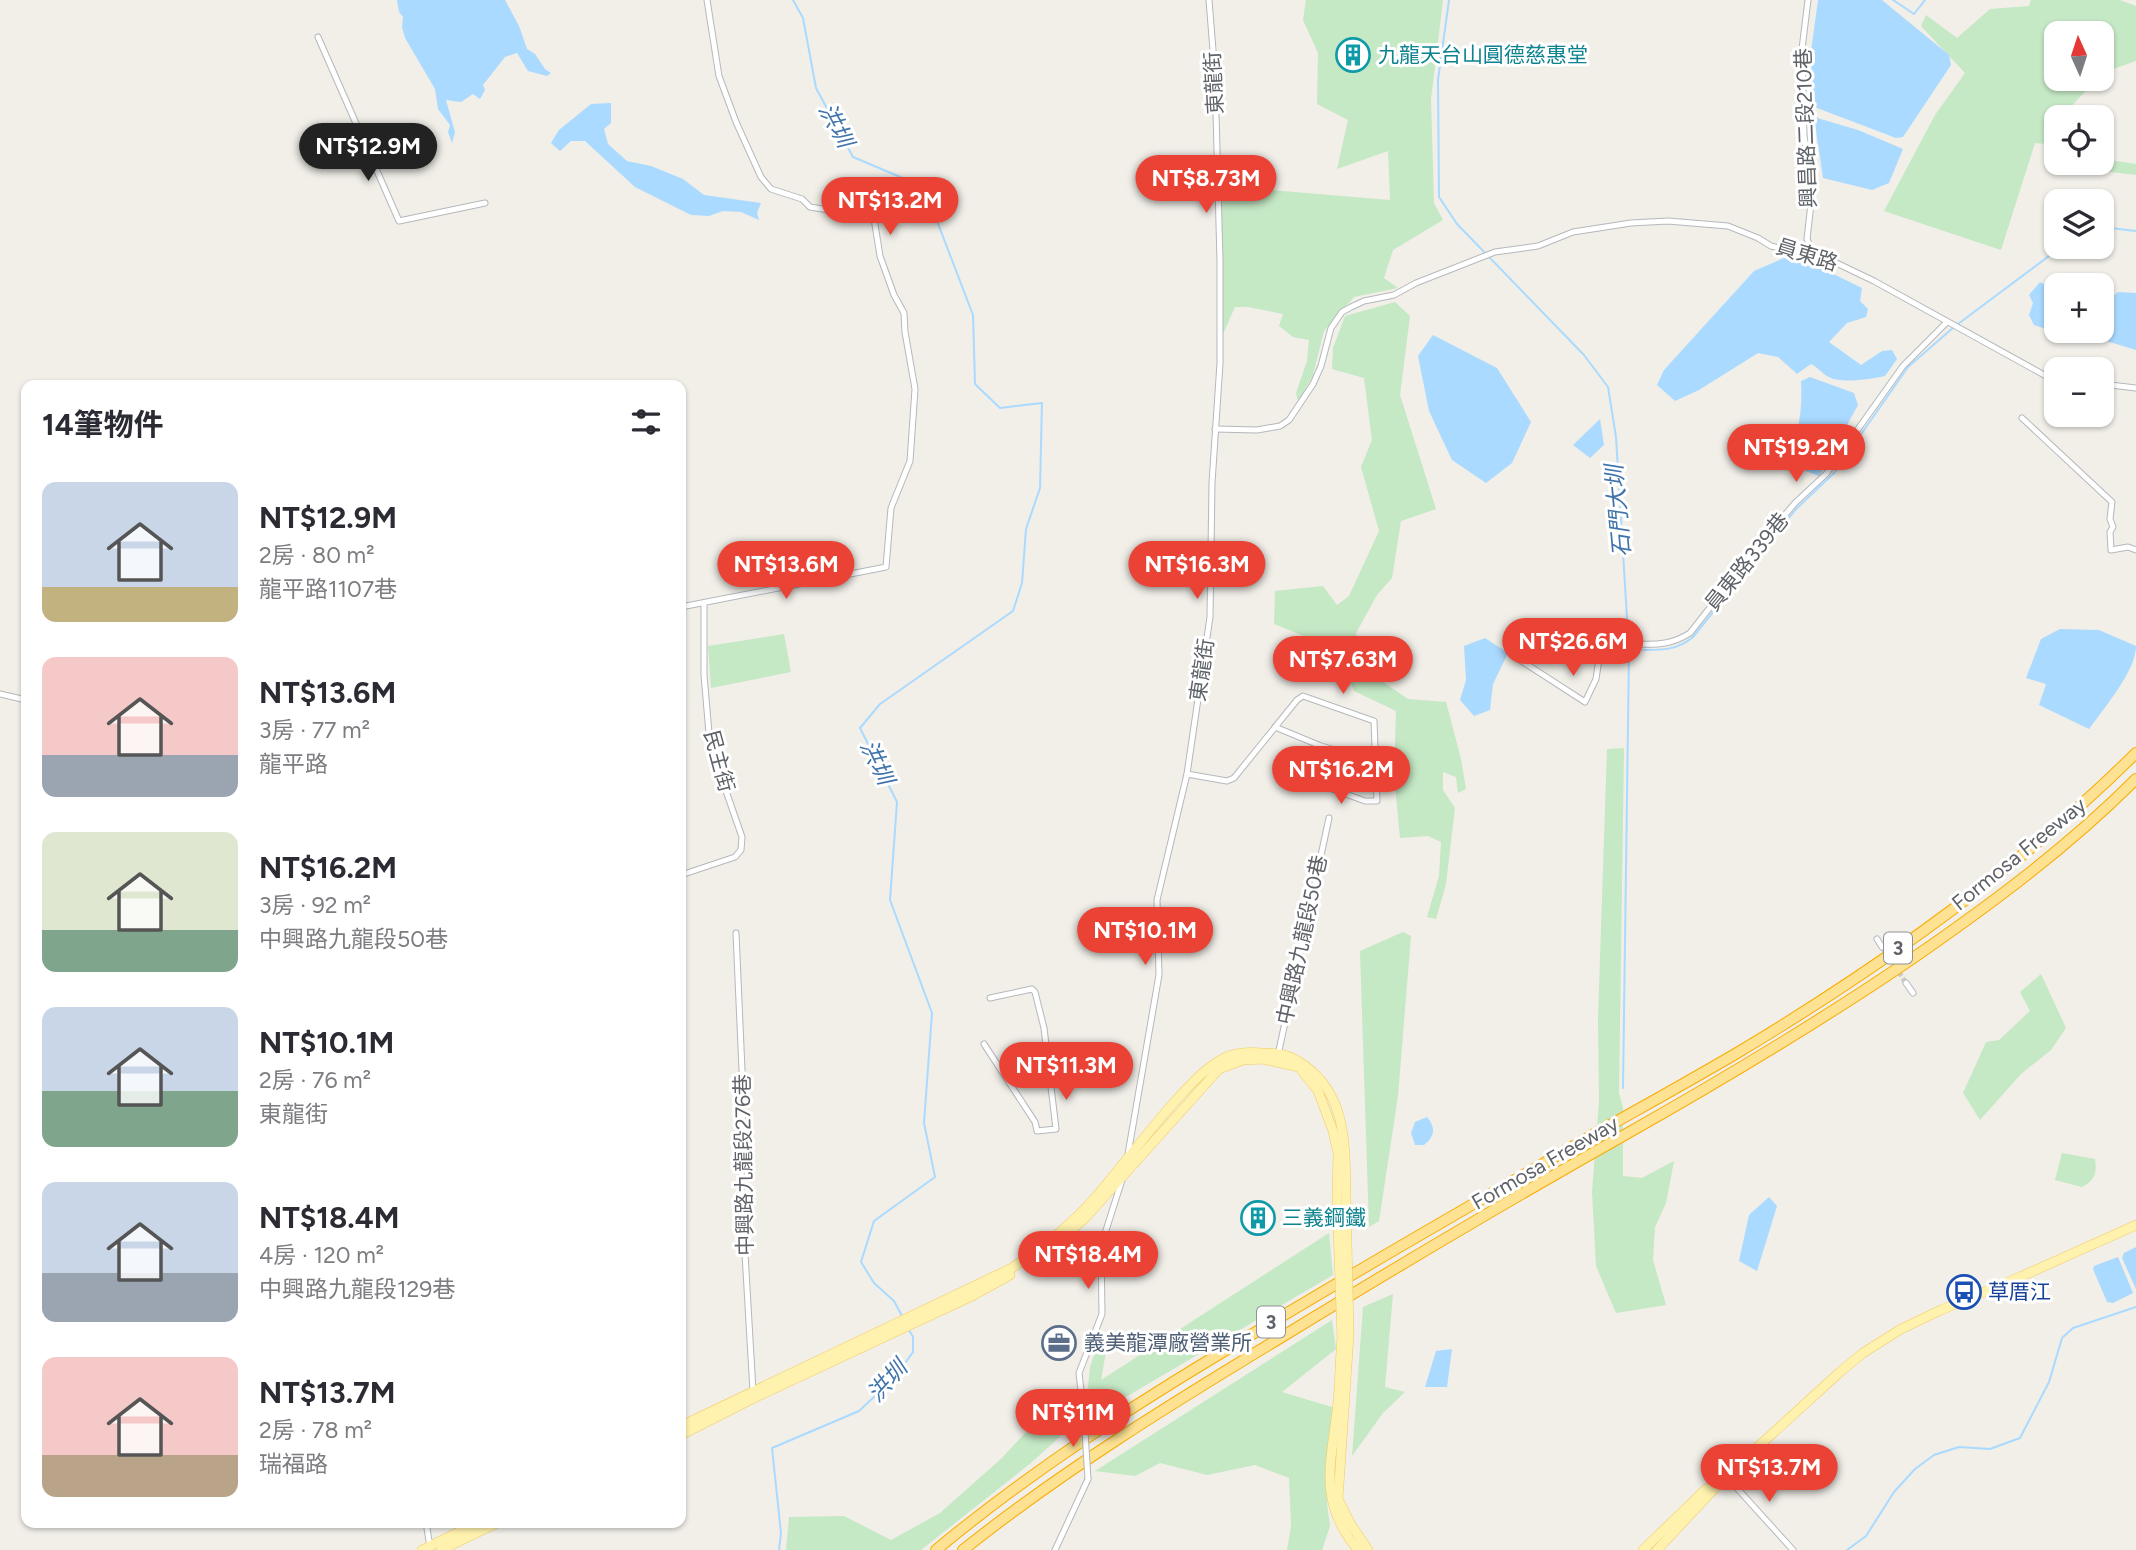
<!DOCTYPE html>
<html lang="zh-TW">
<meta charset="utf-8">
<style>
body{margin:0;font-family:Figtree,"Noto Sans TC",sans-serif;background:#f2f2f3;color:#2b2b33;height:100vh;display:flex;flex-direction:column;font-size:26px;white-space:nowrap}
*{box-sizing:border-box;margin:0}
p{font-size:23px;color:#7c7c81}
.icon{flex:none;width:38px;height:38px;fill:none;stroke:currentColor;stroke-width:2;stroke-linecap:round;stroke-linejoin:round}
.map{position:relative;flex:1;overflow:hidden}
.side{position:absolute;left:21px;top:380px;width:665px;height:1148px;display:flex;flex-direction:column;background:#fff;border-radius:14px;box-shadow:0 2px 5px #0004}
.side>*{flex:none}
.needle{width:46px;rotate:357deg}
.tools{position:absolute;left:2044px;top:21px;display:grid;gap:14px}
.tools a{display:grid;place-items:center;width:70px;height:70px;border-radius:14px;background:#fff;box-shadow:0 2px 5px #0004;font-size:35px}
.price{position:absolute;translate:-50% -60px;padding:0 16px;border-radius:24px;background:#ea4335;color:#fff;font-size:23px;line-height:46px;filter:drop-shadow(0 2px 4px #0008)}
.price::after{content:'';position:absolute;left:50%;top:42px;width:21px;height:16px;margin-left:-10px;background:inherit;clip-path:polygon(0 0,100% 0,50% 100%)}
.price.current{background:#222;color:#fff}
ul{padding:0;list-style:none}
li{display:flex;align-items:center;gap:21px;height:175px;padding:0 21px}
li span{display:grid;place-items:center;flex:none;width:196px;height:140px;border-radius:14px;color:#555}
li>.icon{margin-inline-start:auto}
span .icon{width:84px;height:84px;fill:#fffc;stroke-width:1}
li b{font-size:30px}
h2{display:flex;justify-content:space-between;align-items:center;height:84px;padding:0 21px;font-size:30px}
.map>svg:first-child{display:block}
.green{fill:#c5e8c5}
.water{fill:#aadaff}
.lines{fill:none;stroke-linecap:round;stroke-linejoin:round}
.stream{stroke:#aadaff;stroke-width:2}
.minor-tunnel{stroke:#ccccc8;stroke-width:5;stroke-dasharray:5 2.5;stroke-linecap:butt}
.minor-casing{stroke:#b5b8bc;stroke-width:7}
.primary-casing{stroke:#f2c960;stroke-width:10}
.motorway-casing{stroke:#f9ab00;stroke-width:12}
.minor{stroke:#fff;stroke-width:5}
.primary{stroke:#fff2af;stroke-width:9}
.motorway{stroke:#fde293;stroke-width:10}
.minor-bridge-casing{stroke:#b5b8bc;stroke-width:7;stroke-linecap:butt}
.primary-bridge-casing{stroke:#f2c960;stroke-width:10;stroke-linecap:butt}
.minor-bridge{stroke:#fff;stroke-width:5}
.primary-bridge{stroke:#fff2af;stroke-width:9}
.labels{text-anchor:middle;stroke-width:6;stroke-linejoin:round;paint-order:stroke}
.shield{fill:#fff;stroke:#8f9295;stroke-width:2}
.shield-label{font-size:19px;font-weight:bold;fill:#5f6368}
.culture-label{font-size:21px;fill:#0d838f;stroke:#fff;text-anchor:start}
.street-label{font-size:21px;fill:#5f6368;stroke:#fff}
.transit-label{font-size:21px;fill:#164399;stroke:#fff;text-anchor:start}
.service-label{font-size:21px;fill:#4e5e75;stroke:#fff;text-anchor:start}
.water-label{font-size:23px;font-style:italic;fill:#4174aa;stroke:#fff}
</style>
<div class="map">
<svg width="2136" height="1550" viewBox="0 0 2136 1550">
<rect width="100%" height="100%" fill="#f1efe8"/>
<!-- green -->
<g class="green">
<polygon points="1306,0 1443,0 1431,99 1434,203 1443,220 1393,250 1384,278 1398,288 1354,297 1324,331 1313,375 1298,402 1296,393 1307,361 1309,340 1293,337 1279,326 1283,314 1248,307 1235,307 1223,334 1221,186 1390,200 1388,151 1337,169 1348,120 1317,104 1318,53 1303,20"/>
<polygon points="2031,0 2120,0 2136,6 2136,61 2102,73 2102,33 2056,33 2056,79 2097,79 2061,117 2056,117 2056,145 2035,143 2001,250 1884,211 1935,115 1965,73 1921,26 1926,15 1957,38 1990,9 2029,6"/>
<polygon points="2102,137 2103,159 2136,164 2136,175 2094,170 2091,163 2102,163"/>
<polygon points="1395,302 1410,316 1400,395 1436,509 1401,521 1392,578 1377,595 1356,633 1362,668 1408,699 1446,702 1461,759 1466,789 1458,793 1456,777 1443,772 1443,790 1455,808 1446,884 1436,919 1427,917 1439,876 1441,842 1428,836 1400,838 1394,775 1396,711 1354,691 1338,650 1274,624 1275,591 1323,586 1337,605 1349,596 1379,531 1361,467 1372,440 1364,378 1332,369 1333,348 1345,316"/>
<polygon points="784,634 791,672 711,688 708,646"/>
<polygon points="1624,748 1619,1093 1623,1108 1623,1176 1642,1178 1674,1161 1666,1203 1655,1227 1653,1260 1666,1305 1616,1313 1596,1266 1592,1192 1599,1101 1598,1019 1607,749"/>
<polygon points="1403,932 1411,936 1398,1096 1379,1221 1369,1227 1360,951"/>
<polygon points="2041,974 2066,1028 2051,1050 2021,1074 1980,1120 1963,1093 1986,1042 1999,1040 2030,1011 2020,992"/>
<path d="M2062 1153 2095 1159C2097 1173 2095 1180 2082 1187L2055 1180Z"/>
<polygon points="1329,1233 1333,1275 1097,1414 1088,1387 1090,1367 1100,1338 1108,1340 1101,1380"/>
<polygon points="1393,1294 1385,1387 1405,1392 1383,1413 1352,1456 1363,1307"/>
<polygon points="1332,1320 1336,1349 1282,1392 1335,1408 1327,1504 1330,1526 1322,1550 1287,1550 1291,1526 1289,1478 1255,1465 1207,1475 1160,1463 1135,1476 1095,1471"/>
<polygon points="1062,1403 1066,1431 1031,1463 921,1550 786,1550 789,1517 844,1516 891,1540 940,1513 1002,1458 1023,1435"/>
</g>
<!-- water -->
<g class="water">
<polygon points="397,0 505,0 519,26 527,49 535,54 545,69 551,73 547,76 528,71 517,53 505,57 483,85 485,90 480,99 473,94 461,102 446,100 455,132 452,143 448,132 450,125 438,109 435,89 405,38 402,27 403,17 399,12"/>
<polygon points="1818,0 1882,0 1949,55 1951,65 1903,137 1896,138 1817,108 1812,102 1811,51"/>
<polygon points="611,103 611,123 604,129 608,144 627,161 651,166 683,179 704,195 761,203 757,213 759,220 741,212 723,211 709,216 691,215 635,187 585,141 571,141 560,151 551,143 559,130 591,104"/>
<polygon points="1814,117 1858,130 1903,149 1889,183 1872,190 1823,178"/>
<path d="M1784 258 1809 262 1862 288 1860 301 1868 309 1866 317 1847 323 1829 342 1861 365 1882 351 1892 350 1897 359 1885 376C1871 379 1842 384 1829 377 1822 374 1818 367 1811 364L1797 374 1778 357 1758 353 1699 390 1675 401 1657 385 1664 370 1754 271Z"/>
<polygon points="2040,282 2056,290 2056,331 2102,331 2102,301 2106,302 2118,292 2136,293 2136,350 2100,339 2076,339 2034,325 2029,315 2033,303 2029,295"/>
<polygon points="1433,335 1497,368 1531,422 1512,463 1486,483 1452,460 1429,411 1418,356"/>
<path d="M1810 377 1854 393 1858 405 1819 476 1787 464C1798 437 1803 410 1801 381Z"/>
<polygon points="1600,419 1604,445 1590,458 1573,445"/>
<path d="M2060 629 2099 630 2136 646C2136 671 2104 708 2089 729L2039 705 2046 684 2026 678 2041 639Z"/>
<polygon points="1485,638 1508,653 1493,684 1490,710 1474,716 1460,700 1466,680 1464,646"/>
<path d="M1427 1117C1436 1128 1435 1136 1424 1145H1415L1411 1133 1415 1122Z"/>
<polygon points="1769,1197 1777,1206 1757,1271 1739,1261 1749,1215"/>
<polygon points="2136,1247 2136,1289 2122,1258 2124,1253"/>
<polygon points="2118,1257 2133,1293 2113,1303 2107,1302 2093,1269 2094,1266"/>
<polygon points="1452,1349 1447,1387 1425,1387 1436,1351"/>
</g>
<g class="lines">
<!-- stream -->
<g class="stream">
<polyline points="793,0 803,18 816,88 853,157 924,187 973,315 975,384 1000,408 1042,403 1040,488 1026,529 1022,583 1013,611 880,704 860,728 897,802 890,900 932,1013 924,1123 935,1177 874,1221 861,1262 874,1283 894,1301 902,1316"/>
<polyline points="1449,0 1438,80 1439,197 1457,224 1584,355 1608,387 1616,437 1629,651 1623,1088"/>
<polyline points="1893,0 1914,14 1925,0"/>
<polyline points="2102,227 2136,231"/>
<polyline points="1958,324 2061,247"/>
<path d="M1643 650C1662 650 1678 650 1693 637L1796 509 1834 473 1908 367 1954 327"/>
<polyline points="779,1550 781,1533 772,1448 859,1411 895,1377 913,1352 913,1337 909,1330"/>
<polyline points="1847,1550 1866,1536 1894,1492 1915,1469 1934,1455 1959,1447 1990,1449 2020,1438 2049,1382 2062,1338 2073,1328 2136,1307"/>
</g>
<!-- minor-tunnel -->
<polyline class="minor-tunnel" points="1882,947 1906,983"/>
<!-- minor casing -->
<g class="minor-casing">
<g id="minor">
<polyline points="1808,0 1802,49 1804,136 1813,186 1807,239 1814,255"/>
<polyline points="318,37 399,221 485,203"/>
<polyline points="2102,384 2136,388"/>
<polyline points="2022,418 2112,502 2110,519 2113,527 2110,532 2111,550 2128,547 2136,550"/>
<polyline points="1215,429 1257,430 1280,426 1289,420 1313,384 1321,366 1331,328 1342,312 1351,307 1364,301 1394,295 1416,283 1495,252 1538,246 1573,232 1631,223 1668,221 1728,226 1758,238 1771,246 1828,259 1874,281 2046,376 2056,378"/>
<polyline points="681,607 886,567 891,508 910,461 915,389 905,332 904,313 894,295 880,256 873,212 866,203 859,202 829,210 810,207 802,199 771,189 761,177 736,122 719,76 707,0"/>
<path d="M1638 644C1658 645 1673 644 1690 633L1756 549 1795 503 1826 474 1903 366 1947 322"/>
<polyline points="1520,660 1585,702 1596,679 1602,639"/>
<polyline points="0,694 26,700"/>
<polyline points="1275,727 1321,746 1374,761"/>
<polyline points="1187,774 1227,781 1234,778 1297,700 1303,696 1374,721 1377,801 1365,801 1310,781 1321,746"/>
<polyline points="681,875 735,857 741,850 742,837 710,745 704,675 704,604"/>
<polyline points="736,933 743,1093 741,1185 753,1391"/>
<polyline points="1877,939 1882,947"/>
<polyline points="1906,983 1913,993"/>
<polyline points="984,1044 1035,1122 1037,1131 1056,1129 1044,1028 1035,992 1032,989 990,998"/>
<polyline points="1278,1055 1329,818"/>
<polyline points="1128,1154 1159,975 1157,900 1187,774 1210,617 1212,483 1220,363 1220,261 1215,75 1209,0"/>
<polyline points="1084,1417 1079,1373 1102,1314 1101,1246 1122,1180"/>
<polyline points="1726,1476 1793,1550"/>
<polyline points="426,1522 430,1547"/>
<polyline points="1055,1550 1088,1479"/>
</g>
</g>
<!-- primary casing -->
<g class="primary-casing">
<g id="primary">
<polyline points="1036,1258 1055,1245 1086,1217 1219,1069 1243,1060 1262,1059 1299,1067 1318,1091 1333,1131 1338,1154 1337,1199"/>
<polyline points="1349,1335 1338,1499 1350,1523 1368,1550"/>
<path d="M1342 1338C1340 1359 1340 1381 1338 1402 1332 1461 1316 1500 1358 1550"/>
<path d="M681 1426 1012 1268C1040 1249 1070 1226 1093 1200 1122 1167 1148 1131 1178 1098 1192 1083 1207 1066 1226 1057 1238 1052 1250 1052 1263 1053 1276 1053 1287 1054 1298 1061 1348 1091 1345 1146 1346 1198"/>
<polyline points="681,1435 754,1398 970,1297 1010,1275"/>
<polyline points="422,1550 479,1522"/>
<polyline points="441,1550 499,1522"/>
<polyline points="1643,1550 1705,1490 1715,1483"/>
<polyline points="1657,1550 1726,1476 1840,1372 1863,1353 1901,1329 1941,1310 2020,1277 2136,1225"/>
</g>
</g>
<!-- motorway casing -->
<g class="motorway-casing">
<g id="motorway">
<path d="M936 1550C1031 1471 1135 1404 1241 1341 1359 1269 1479 1201 1598 1132 1644 1106 1691 1080 1737 1053 1879 968 2018 870 2136 753"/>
<path d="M963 1550C1062 1471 1171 1404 1280 1338 1393 1269 1506 1202 1621 1137 1722 1080 1821 1021 1916 956 1994 902 2069 846 2136 779"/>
</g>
</g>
<!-- minor -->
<use href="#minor" class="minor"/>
<!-- primary -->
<use href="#primary" class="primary"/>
<!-- motorway -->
<use href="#motorway" class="motorway"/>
<!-- minor-bridge casing -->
<g class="minor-bridge-casing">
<polyline id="minor-bridge" points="1084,1417 1088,1479"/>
</g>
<!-- primary-bridge casing -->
<g class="primary-bridge-casing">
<g id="primary-bridge">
<polyline points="1346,1198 1349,1335"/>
<polyline points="1337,1199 1342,1338"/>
</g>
</g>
<!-- minor-bridge -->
<use href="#minor-bridge" class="minor-bridge"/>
<!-- primary-bridge -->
<use href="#primary-bridge" class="primary-bridge"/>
</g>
<!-- icons -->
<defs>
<g id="building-ring" transform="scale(1.75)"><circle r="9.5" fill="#fff" stroke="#0f9aa8" stroke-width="1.5"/><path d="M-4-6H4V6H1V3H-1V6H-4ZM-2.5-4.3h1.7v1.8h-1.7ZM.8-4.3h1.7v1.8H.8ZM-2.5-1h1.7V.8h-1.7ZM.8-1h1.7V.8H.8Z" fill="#0f9aa8"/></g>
<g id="bus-ring" transform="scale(1.75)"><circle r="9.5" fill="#fff" stroke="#1a4fb4" stroke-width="1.5"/><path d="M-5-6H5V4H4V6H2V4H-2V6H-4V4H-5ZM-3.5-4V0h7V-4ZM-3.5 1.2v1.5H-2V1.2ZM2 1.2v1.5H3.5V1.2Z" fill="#1a4fb4"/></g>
<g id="office-ring" transform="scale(1.75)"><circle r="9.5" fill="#fff" stroke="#5c6f8a" stroke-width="1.5"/><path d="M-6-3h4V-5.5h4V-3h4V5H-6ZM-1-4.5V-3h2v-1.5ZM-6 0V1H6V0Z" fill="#5c6f8a"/></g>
</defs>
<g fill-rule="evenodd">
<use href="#building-ring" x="1353" y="55"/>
<use href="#building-ring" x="1258" y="1218"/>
<use href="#bus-ring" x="1964" y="1292"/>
<use href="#office-ring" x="1059" y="1343"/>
</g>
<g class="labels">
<!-- shield labels -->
<g class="shield">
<rect x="1884" y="932.5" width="28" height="31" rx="5"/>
<rect x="1257" y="1306.5" width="28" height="31" rx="5"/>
</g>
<g class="shield-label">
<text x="1898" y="955">3</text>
<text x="1271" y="1329">3</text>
</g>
<!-- culture labels -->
<g class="culture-label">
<text x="1378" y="62">九龍天台山圓德慈惠堂</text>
<text x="1282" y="1225">三義鋼鐵</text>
</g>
<!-- street labels -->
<g class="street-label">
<text transform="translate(1214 83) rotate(-93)" y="7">東龍街</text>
<text transform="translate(1806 128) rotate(-92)" y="7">興昌路二段210巷</text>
<text transform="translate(1807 255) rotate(17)" y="7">員東路</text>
<text transform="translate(1747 562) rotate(-51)" y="7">員東路339巷</text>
<text transform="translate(1202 670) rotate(-82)" y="7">東龍街</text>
<text transform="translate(719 761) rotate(75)" y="7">民主街</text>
<text transform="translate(2019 854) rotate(-39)" y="7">Formosa Freeway</text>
<text transform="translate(1302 940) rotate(-78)" y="7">中興路九龍段50巷</text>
<text transform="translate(1545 1163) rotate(-30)" y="7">Formosa Freeway</text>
<text transform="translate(744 1165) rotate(-91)" y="7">中興路九龍段276巷</text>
</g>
<!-- transit labels -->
<g class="transit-label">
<text x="1988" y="1299">草厝江</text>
</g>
<!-- service labels -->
<g class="service-label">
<text x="1084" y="1350">義美龍潭廠營業所</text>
</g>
<!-- water labels -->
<g class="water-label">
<text transform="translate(836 125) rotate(62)" y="8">洪圳</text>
<text transform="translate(1618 511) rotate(-95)" y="8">石門大圳</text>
<text transform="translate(877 762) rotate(64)" y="8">洪圳</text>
<text transform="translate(887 1381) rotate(-48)" y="8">洪圳</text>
</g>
</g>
</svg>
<div class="tools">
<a><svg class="needle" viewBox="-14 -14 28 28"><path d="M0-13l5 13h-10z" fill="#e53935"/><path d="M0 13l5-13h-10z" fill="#7c7c81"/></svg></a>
<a><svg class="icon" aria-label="locate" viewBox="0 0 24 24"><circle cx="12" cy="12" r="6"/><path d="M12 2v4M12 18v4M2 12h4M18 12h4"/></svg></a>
<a><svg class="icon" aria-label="layers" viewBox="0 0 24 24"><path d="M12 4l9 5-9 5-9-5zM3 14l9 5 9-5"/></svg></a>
<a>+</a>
<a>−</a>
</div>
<b class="price current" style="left:368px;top:183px">NT$12.9M</b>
<b class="price" style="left:1206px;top:215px">NT$8.73M</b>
<b class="price" style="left:890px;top:237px">NT$13.2M</b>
<b class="price" style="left:1796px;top:484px">NT$19.2M</b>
<b class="price" style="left:786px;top:601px">NT$13.6M</b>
<b class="price" style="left:1197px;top:601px">NT$16.3M</b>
<b class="price" style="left:1573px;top:678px">NT$26.6M</b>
<b class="price" style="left:1343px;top:696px">NT$7.63M</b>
<b class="price" style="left:1341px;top:806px">NT$16.2M</b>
<b class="price" style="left:1145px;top:967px">NT$10.1M</b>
<b class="price" style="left:1066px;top:1102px">NT$11.3M</b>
<b class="price" style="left:1088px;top:1291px">NT$18.4M</b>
<b class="price" style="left:1073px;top:1449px">NT$11M</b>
<b class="price" style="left:1769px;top:1504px">NT$13.7M</b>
<section class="side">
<h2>14筆物件<svg class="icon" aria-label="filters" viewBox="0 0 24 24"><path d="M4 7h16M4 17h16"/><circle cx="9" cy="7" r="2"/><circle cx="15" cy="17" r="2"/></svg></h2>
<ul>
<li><span style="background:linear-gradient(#c9d6e8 75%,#c2b280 0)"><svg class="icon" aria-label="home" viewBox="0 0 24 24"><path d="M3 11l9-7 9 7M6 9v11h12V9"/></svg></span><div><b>NT$12.9M</b><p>2房 · 80 m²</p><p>龍平路1107巷</p></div></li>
<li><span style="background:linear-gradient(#f6c9c9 70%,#9aa5b1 0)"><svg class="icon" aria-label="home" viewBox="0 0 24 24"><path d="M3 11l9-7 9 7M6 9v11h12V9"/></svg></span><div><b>NT$13.6M</b><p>3房 · 77 m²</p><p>龍平路</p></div></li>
<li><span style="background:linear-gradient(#dfe7d0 70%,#7fa58c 0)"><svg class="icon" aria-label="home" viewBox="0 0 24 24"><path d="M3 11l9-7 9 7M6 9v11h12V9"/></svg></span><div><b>NT$16.2M</b><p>3房 · 92 m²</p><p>中興路九龍段50巷</p></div></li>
<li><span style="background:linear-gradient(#c9d6e8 60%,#7fa58c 0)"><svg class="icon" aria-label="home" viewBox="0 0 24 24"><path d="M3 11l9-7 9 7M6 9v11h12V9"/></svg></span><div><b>NT$10.1M</b><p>2房 · 76 m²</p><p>東龍街</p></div></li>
<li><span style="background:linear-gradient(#c9d6e8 65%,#9aa5b1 0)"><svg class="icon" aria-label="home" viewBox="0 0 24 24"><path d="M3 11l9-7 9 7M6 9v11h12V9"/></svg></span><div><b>NT$18.4M</b><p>4房 · 120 m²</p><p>中興路九龍段129巷</p></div></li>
<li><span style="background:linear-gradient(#f6c9c9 70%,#b9a48a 0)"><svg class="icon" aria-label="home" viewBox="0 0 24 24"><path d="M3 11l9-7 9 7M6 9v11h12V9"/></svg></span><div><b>NT$13.7M</b><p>2房 · 78 m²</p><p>瑞福路</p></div></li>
</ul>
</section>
</div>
